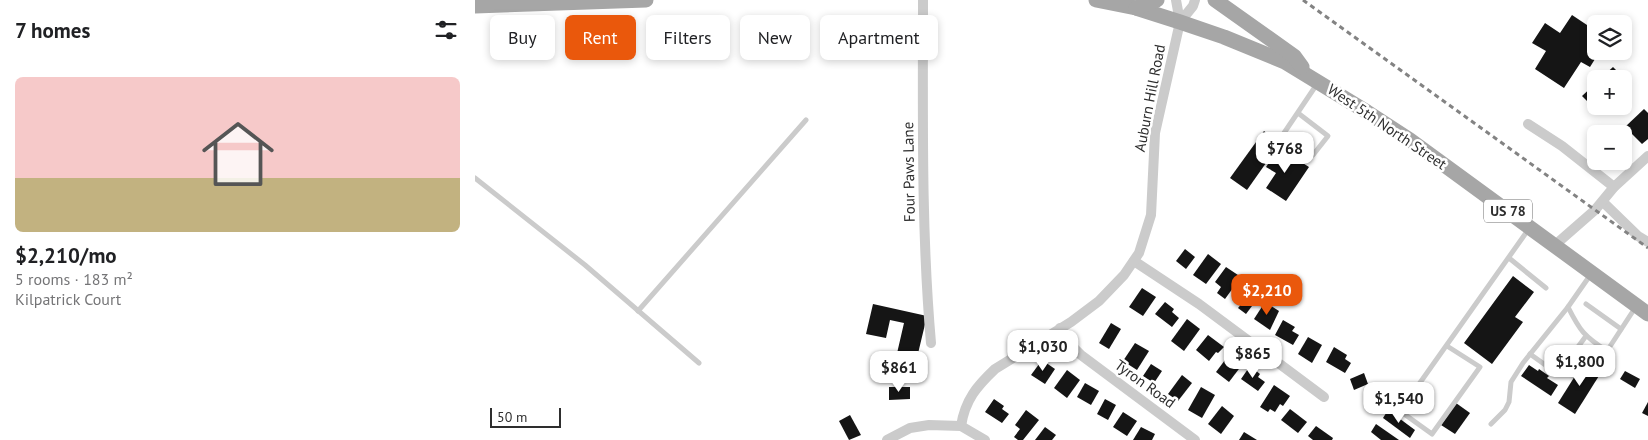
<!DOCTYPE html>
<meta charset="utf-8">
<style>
body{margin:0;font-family:"PT Sans",sans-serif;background:#f6f6f6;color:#202124;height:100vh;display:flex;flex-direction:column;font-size:19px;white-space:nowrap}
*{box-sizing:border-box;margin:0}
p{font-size:16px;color:#757577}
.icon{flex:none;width:28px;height:28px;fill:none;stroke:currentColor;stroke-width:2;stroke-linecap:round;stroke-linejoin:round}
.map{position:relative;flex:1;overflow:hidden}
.details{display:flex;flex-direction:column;background:#fff;width:475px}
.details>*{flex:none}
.guide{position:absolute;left:15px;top:15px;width:475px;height:45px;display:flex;gap:10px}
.tools{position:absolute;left:1112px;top:15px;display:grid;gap:10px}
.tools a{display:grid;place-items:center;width:45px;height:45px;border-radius:8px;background:#fff;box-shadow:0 2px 8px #0003;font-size:25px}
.scale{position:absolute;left:15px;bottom:12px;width:71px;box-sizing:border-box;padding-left:5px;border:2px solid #2e2e2e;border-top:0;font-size:14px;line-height:18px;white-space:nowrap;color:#2e2e2e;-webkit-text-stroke:4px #fff;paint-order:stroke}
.price{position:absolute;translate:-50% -42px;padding:0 11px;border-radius:10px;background:#fff;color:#222;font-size:16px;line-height:32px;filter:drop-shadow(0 1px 2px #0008)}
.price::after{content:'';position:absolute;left:50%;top:30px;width:15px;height:11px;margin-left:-8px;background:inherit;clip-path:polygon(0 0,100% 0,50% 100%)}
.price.active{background:#ea580c;color:#fff}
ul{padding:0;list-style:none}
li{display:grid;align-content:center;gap:10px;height:265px;padding:0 15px}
li span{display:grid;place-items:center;height:155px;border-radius:8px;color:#555}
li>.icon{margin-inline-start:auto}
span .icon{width:90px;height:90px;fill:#fffc;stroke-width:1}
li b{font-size:21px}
h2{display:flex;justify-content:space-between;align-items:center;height:60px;padding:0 15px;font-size:21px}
.chip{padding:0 18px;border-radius:8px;background:#fff;box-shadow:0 2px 8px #0003;font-size:18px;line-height:45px}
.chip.active{background:#ea580c;color:#fff}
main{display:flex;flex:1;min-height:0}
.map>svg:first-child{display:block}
.building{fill:#151515}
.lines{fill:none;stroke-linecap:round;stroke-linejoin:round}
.lane{stroke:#cbcbcb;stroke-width:5}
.street{stroke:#cbcbcb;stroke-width:10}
.primary{stroke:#a6a6a6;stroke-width:15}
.rail{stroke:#838383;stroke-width:3;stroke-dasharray:5 4;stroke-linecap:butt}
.labels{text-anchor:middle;stroke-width:5;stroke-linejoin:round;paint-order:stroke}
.shield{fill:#fff;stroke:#6d6d6d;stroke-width:1}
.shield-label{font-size:14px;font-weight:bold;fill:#2e2e2e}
.street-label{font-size:15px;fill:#2e2e2e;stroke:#fff}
</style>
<main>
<section class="details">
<h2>7 homes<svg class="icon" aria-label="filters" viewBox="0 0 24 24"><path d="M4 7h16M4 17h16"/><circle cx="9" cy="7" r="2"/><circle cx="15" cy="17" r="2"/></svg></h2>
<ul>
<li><span style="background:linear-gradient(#f6c9c9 65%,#c2b280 0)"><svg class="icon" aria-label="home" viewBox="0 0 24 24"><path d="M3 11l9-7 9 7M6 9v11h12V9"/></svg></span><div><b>$2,210/mo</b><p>5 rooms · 183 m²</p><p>Kilpatrick Court</p></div></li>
</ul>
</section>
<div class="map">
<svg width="1173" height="440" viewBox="0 0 1173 440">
<rect width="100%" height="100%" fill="#fff"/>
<!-- building -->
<g class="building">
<polygon points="1097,15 1121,31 1121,51 1125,51 1115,67 1106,62 1089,88 1060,69 1071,51 1057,43 1070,23 1085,33"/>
<polygon points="1138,67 1147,76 1144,79 1125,79"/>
<polygon points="1121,83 1121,106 1129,106 1123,112 1107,96"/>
<polygon points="1169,109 1173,113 1173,139 1167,144 1150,127"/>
<polygon points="789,131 805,143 772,190 755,178"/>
<polygon points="804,148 834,167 811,201 791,188 801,173 791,167"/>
<polygon points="710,249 720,257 711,269 701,261"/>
<polygon points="733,254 746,264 731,284 718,275"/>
<polygon points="751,267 766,277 750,299 742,293 746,287 740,282"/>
<polygon points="1038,276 1059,292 1040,317 1048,322 1017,364 989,343"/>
<polygon points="770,283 786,294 771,314 763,308 769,301 761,295"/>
<polygon points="667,288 681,297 668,316 654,307"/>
<polygon points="690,302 699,309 697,312 704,318 697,327 680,314"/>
<polygon points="790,302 804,311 795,330 779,319"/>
<polygon points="398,304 452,316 440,366 420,362 429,323 415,320 411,338 391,334"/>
<polygon points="712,319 725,329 709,351 696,341"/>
<polygon points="808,320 820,327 817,331 824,335 818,345 800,335"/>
<polygon points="636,323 646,329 634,349 624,343"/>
<polygon points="733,335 749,347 743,353 741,352 734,361 721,350"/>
<polygon points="833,337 847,345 837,363 823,354"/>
<polygon points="660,343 674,351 662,370 648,361"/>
<polygon points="859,347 872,355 870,359 876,363 870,373 851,362"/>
<polygon points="756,352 770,361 754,382 741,372"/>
<polygon points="567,360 580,369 570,384 556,375"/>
<polygon points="1110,360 1127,371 1100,414 1083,403"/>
<polygon points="676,364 687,371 679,383 668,376"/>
<polygon points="1054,365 1063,371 1064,369 1074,376 1072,378 1083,385 1076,396 1046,376"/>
<polygon points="775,366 785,374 783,377 790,382 783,391 766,379"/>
<polygon points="592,370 605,380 592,398 579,388"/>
<polygon points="1150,371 1165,379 1160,388 1145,379"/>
<polygon points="889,373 893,384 879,390 875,379"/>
<polygon points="707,375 717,383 703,401 693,394"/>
<polygon points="610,383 624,391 616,405 602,397"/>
<polygon points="799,385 815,396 808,406 805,404 800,412 795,409 793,412 785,407"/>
<polygon points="414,387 435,387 435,399 414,400"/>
<polygon points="726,387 740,395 727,418 713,410"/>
<polygon points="519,399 529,406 527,409 534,414 527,423 510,412"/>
<polygon points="630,399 641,405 633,420 622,414"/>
<polygon points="1173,402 1173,416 1167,413"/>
<polygon points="981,403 995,413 980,434 966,425"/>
<polygon points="747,406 759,416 746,434 733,424"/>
<polygon points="815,409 832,422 823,433 806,420"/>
<polygon points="551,410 564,420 548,440 543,440 539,437 545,429 540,425"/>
<polygon points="913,410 940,430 935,438 908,418"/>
<polygon points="648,412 662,421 652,436 638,427"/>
<polygon points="375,415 386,435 374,440 364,421"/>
<polygon points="901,424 924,440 906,440 896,432"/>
<polygon points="841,426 858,438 857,440 838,440 833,436"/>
<polygon points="570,427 581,435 577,440 560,440"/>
<polygon points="666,427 680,434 677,440 658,440"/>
<polygon points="769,432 782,440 764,440"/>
</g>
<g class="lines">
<!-- lane -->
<g class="lane">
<polyline points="823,113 853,136 838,155 809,133 842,84"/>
<polyline points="0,178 110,265 224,363"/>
<polyline points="1034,258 1071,288"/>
<path d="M1116 274 1093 307C1105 331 1109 336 1132 351L1160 308"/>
<polyline points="1111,304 1146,329"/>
<polyline points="163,311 331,120"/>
<polyline points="972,346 1005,367 957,434 925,411 1053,230"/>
<polyline points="1055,354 1083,374 1111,336"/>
<polyline points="1016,424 1030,410 1034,402 1036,382 1048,363 1093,307"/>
</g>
<!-- street -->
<g class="street">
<path d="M448 0C448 114 446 229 456 343"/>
<polyline points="705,22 718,6 720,0"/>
<polyline points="1053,124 1087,146 1139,187"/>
<polyline points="1128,202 1163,236 1173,242"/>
<polyline points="1080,245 1120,210 1139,187 1173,156"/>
<polyline points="659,261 724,304 849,397"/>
<polyline points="585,328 595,344 606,355 720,440"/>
<path d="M486 426C490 400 502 386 520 369L596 322 624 301 649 275 664 253 676 215 680 133 705 22 701 0"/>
<polyline points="412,440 435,428 454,425 486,426 510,440"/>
</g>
<!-- primary -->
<g class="primary">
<polyline points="621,0 661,8 705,22 749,37 810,62 892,112 935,140 1173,314"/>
<polyline points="740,0 819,56 827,67"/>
<polyline points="0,6 171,0"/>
<polyline points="661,8 682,0"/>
</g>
<!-- rail -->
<polyline class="rail" points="828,0 1173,248"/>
</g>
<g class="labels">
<!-- shield labels -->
<rect class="shield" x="1009" y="199.5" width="48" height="23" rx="4"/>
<g class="shield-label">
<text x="1033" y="216">US 78</text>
</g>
<!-- street labels -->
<g class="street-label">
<text transform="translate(675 98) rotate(-79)" y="5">Auburn Hill Road</text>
<text transform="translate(912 127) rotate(34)" y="5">West 5th North Street</text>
<text transform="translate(434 172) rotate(-91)" y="5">Four Paws Lane</text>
<text transform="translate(670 384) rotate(36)" y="5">Tyron Road</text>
</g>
</g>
</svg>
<div class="tools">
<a><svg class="icon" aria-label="layers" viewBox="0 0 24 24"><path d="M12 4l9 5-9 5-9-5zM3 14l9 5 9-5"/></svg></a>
<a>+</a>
<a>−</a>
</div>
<div class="scale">50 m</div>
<b class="price" style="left:810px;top:174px">$768</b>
<b class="price active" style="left:792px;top:316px">$2,210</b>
<b class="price" style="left:568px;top:372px">$1,030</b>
<b class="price" style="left:778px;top:379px">$865</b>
<b class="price" style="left:1105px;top:387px">$1,800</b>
<b class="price" style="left:424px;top:393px">$861</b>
<b class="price" style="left:924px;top:424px">$1,540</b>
<div class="guide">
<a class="chip">Buy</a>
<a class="chip active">Rent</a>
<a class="chip">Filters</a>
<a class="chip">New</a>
<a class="chip">Apartment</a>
</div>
</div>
</main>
